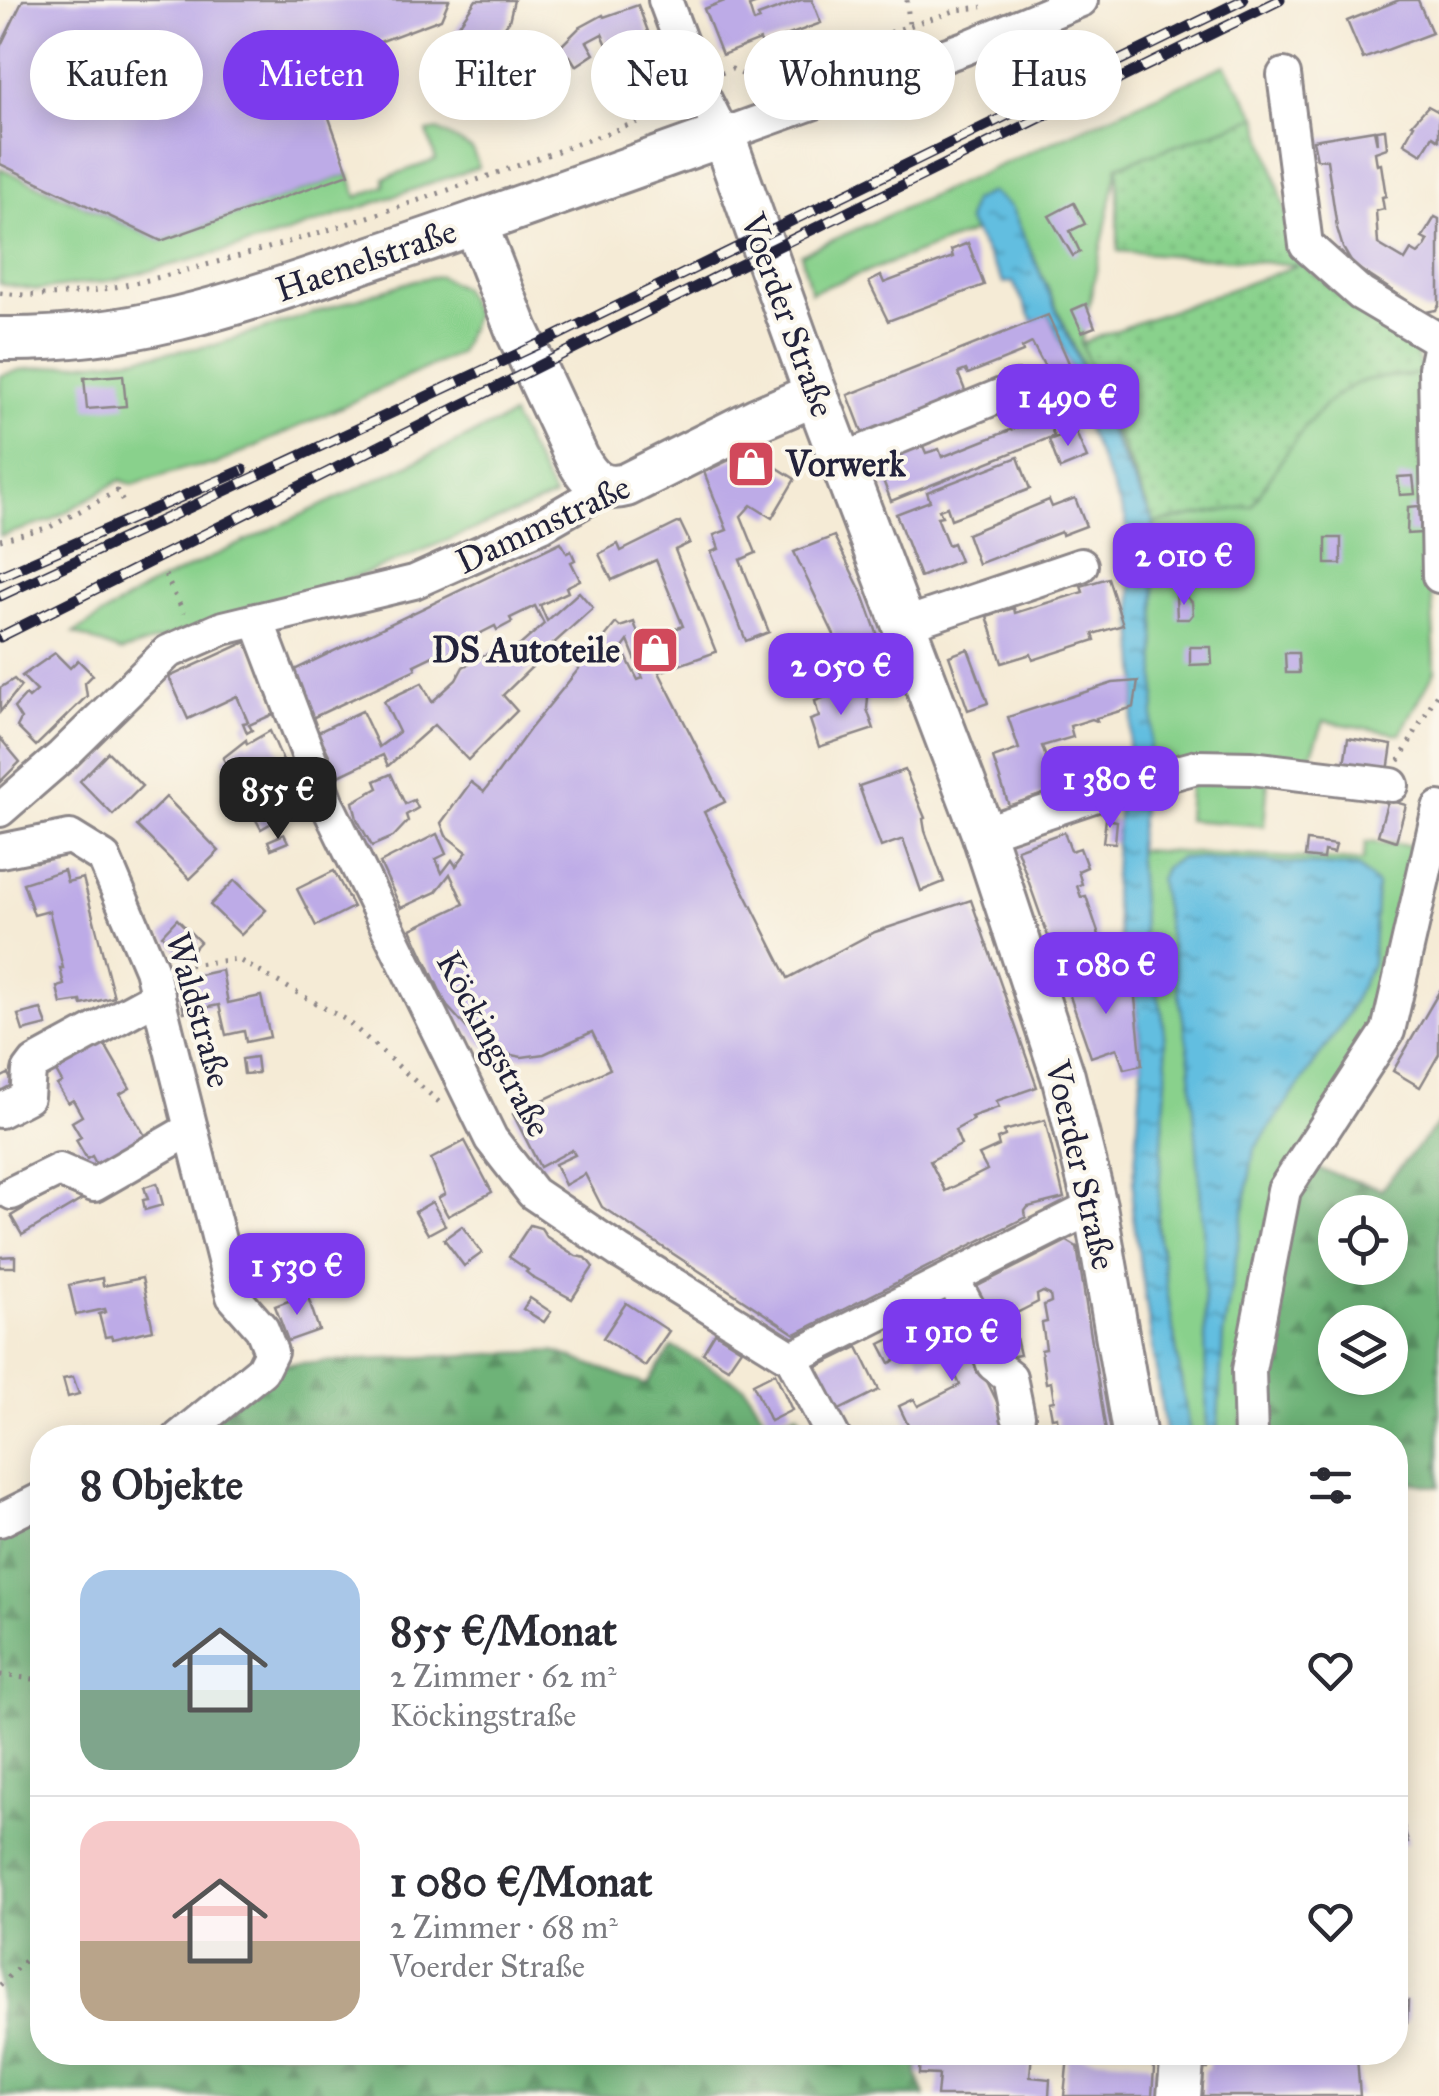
<!DOCTYPE html>
<html lang="de">
<meta charset="utf-8">
<style>
body{margin:0;font-family:"IM FELL Great Primer",serif;background:#f7f7f7;color:#2b2b33;height:100vh;display:flex;flex-direction:column;font-size:38px;white-space:nowrap}
*{box-sizing:border-box;margin:0}
p{font-size:32px;color:#7c7c81}
.icon{flex:none;width:55px;height:55px;fill:none;stroke:currentColor;stroke-width:2;stroke-linecap:round;stroke-linejoin:round}
.map{position:relative;flex:1;overflow:hidden}
.side{position:absolute;left:30px;top:1425px;width:1378px;height:640px;display:flex;flex-direction:column;background:#fff;border-radius:40px;box-shadow:0 5px 25px #0003}
.side>*{flex:none}
.guide{position:absolute;left:30px;top:30px;width:1380px;height:90px;display:flex;gap:20px}
.tools{position:absolute;left:1318px;top:1195px;display:grid;gap:20px}
.tools a{display:grid;place-items:center;width:90px;height:90px;border-radius:50%;background:#fff;box-shadow:0 5px 25px #0003;font-size:50px}
.price{position:absolute;translate:-50% -85px;padding:0 22px;border-radius:20px;background:#7c3aed;color:#fff;font-size:32px;line-height:65px;filter:drop-shadow(0 2px 5px #0008)}
.price::after{content:'';position:absolute;left:50%;top:60px;width:30px;height:22px;margin-left:-15px;background:inherit;clip-path:polygon(0 0,100% 0,50% 100%)}
.price.active{background:#222;color:#fff}
ul{padding:0;list-style:none}
li{display:flex;align-items:center;gap:30px;height:250px;padding:0 50px}
li+li{border-top:2px solid #e1e1e2}
li span{display:grid;place-items:center;flex:none;width:280px;height:200px;border-radius:30px;color:#555}
li>.icon{margin-inline-start:auto}
span .icon{width:120px;height:120px;fill:#fffc;stroke-width:1}
li b{font-size:42px}
h2{display:flex;justify-content:space-between;align-items:center;height:120px;padding:0 50px;font-size:42px}
.pill{padding:0 35px;border-radius:45px;background:#fff;box-shadow:0 5px 25px #0003;font-size:35px;line-height:90px}
.pill.active{background:#7c3aed;color:#fff}
.map>svg:first-child{display:block}
.green{fill:#89d18c;stroke:#567a64;stroke-width:2.5}
.forest{fill:url(#forest-firs);stroke:#486a5a;stroke-width:2.5;fill-rule:evenodd}
.park{fill:url(#park-dots);stroke:#567a64;stroke-width:2.5}
.water{fill:url(#water-ripples);stroke:#42708e;stroke-width:2.5}
.building{fill:#bdabe7;fill-rule:evenodd}
.lines{fill:none;stroke-linecap:round;stroke-linejoin:round}
.minor-casing{stroke:#8c8688;stroke-width:38}
.major-casing{stroke:#8c8688;stroke-width:48}
.path{stroke:#8c8688;stroke-width:5;stroke-dasharray:2.5 8;stroke-linecap:butt}
.minor{stroke:#fff;stroke-width:32}
.major{stroke:#fff;stroke-width:42}
.rail-casing{stroke:#22223b;stroke-width:11}
.rail{stroke:#fbf7ec;stroke-width:8;stroke-dasharray:22;stroke-linecap:butt}
.labels{text-anchor:middle;stroke-width:8;stroke-linejoin:round;paint-order:stroke}
.street-label{font-size:35px;fill:#22223b;stroke:#fbf7ec}
.poi-label{font-size:35px;font-weight:bold;fill:#22223b;stroke:#fbf7ec;text-anchor:start}
</style>
<div class="map">
<svg width="1439" height="2096" viewBox="0 0 1439 2096">
<defs>
<pattern id="forest-firs" width="22" height="20" patternUnits="userSpaceOnUse" patternTransform="scale(2.5)"><rect width="22" height="20" fill="#6eb378"/><path d="M5 1l3.5 6h-7zM16 11l3.5 6h-7z" fill="#5a9164"/></pattern>
<pattern id="park-dots" width="8" height="8" patternUnits="userSpaceOnUse" patternTransform="scale(2.5)"><rect width="8" height="8" fill="#89d18c"/><path d="M2 2h.1M6 6h.1" fill="none" stroke="#76b37a" stroke-width="1.8" stroke-linecap="round"/></pattern>
<pattern id="water-ripples" width="26" height="14" patternUnits="userSpaceOnUse" patternTransform="scale(2.5)"><rect width="26" height="14" fill="#62bee0"/><path d="M2 4q2-2 4 0t4 0M15 11q2-2 4 0t4 0" fill="none" stroke="#509ab7"/></pattern>
</defs>
<rect width="100%" height="100%" fill="#fbf7ec"/>
<filter id="ink" filterUnits="userSpaceOnUse"><feTurbulence type="fractalNoise" baseFrequency=".01" numOctaves="2"/><feDisplacementMap in="SourceGraphic" scale="20" xChannelSelector="R" yChannelSelector="G"/><feConvolveMatrix kernelMatrix="1 2 1 2 8 2 1 2 1" color-interpolation-filters="sRGB"/></filter>
<filter id="wash" filterUnits="userSpaceOnUse"><feTurbulence type="fractalNoise" baseFrequency=".0048" numOctaves="4" result="noise"/><feDisplacementMap in="SourceGraphic" scale="40" xChannelSelector="R" yChannelSelector="G"/><feGaussianBlur stdDeviation="2.25" result="paint"/><feColorMatrix in="noise" values="0 0 0 0 0 0 0 0 0 0 0 0 0 0 0 0 0 1.4 0 .05"/><feComposite in="paint" operator="in"/></filter>
<g filter="url(#wash)">
<rect width="100%" height="100%" fill="#f5ebd6"/>
<!-- green -->
<g class="green">
<path d="M1225 65 1258 117 1118 166 1081 343 1252 506C1278 466 1317 393 1367 380 1384 376 1404 376 1422 374L1435 671 1400 734 1324 721 1307 766 1146 777 1154 523 1011 207 967 221 974 232 811 292 801 254Z"/>
<polygon points="438,130 472,149 479,167 264,241 114,280 38,290 0,284 0,168 161,241 349,174 357,197 385,186 384,178 436,160 427,132"/>
<polygon points="439,276 462,288 475,314 459,353 215,465 187,468 132,485 121,480 50,521 0,536 0,376 20,370 140,357 215,345 415,280"/>
<polygon points="512,416 554,497 367,573 121,652 74,633 146,588"/>
<polygon points="1190,773 1268,779 1264,826 1187,820"/>
<polygon points="1366,842 1416,846 1383,1024 1290,1170 1239,1437 1190,1437 1157,1226 1167,1064 1162,1011 1144,943 1137,850 1363,861"/>
</g>
<!-- forest -->
<g class="forest">
<path d="M1439 1122V1487L1395 1480V1438H1259L1264 1310 1306 1165 1381 1189ZM1335 1212H1390V1268H1335ZM1335 1322H1390V1378H1335Z"/>
<polygon points="673,1347 744,1386 769,1424 798,1413 811,1437 192,1438 279,1364 554,1351 646,1385"/>
<polygon points="42,1511 42,2052 918,2053 917,2074 925,2096 0,2096 0,1530"/>
</g>
<!-- park -->
<path class="park" d="M1258 117 1301 264 1416 351 1422 374C1404 376 1384 376 1367 380 1317 393 1278 466 1252 506L1154 523 1081 343 1298 265 1118 251V166Z"/>
<!-- water -->
<g class="water">
<polygon points="991,192 1011,207 1119,452 1154,523 1156,696 1137,850 1144,943 1162,1011 1167,1064 1157,1226 1190,1437 1166,1437 1132,1209 1142,1065 1139,1030 1134,988 1124,961 1113,894 1117,821 1138,681 1126,519 1064,376 1073,371 1049,316 1033,321 1013,282 1004,283 967,221 972,201"/>
<polygon points="1180,858 1358,867 1377,885 1372,964 1343,1022 1254,1150 1223,1336 1217,1437 1207,1437 1203,1225 1190,1060 1159,879 1166,867"/>
</g>
<g id="blocks">
<!-- building -->
<g class="building">
<polygon points="23,0 449,0 441,19 347,54 364,102 328,115 349,174 161,241 0,164 0,47"/>
<polygon points="514,0 509,21 475,66 452,35 476,0"/>
<polygon points="727,0 765,0 749,6 754,22 760,20 758,16 801,0 812,0 821,23 762,45 760,40 722,55 704,9"/>
<polygon points="1399,0 1418,0 1432,33 1363,59 1347,21"/>
<polygon points="638,5 661,66 627,79 613,43 607,45 602,34 587,42 594,54 576,66 570,56 564,60 557,50 579,28 603,15 604,17"/>
<polygon points="1428,106 1439,112 1439,140 1433,136 1422,154 1404,143 1414,125 1412,124"/>
<polygon points="1385,129 1387,148 1375,152 1377,165 1381,164 1386,196 1382,197 1384,209 1376,211 1378,244 1405,260 1411,250 1418,254 1424,248 1428,241 1422,238 1435,217 1439,219 1439,305 1436,310 1426,312 1416,306 1353,265 1343,248 1337,228 1327,160 1317,159 1313,140 1374,130 1377,144 1376,130"/>
<polygon points="1074,203 1085,224 1070,231 1080,252 1073,256 1049,216"/>
<polygon points="968,243 984,285 888,321 869,282 881,276 884,283 953,257 951,250"/>
<polygon points="1086,304 1095,327 1082,332 1072,310"/>
<polygon points="1048,315 1073,372 1064,376 1078,408 1056,417 1043,384 1052,380 1032,343 1022,348 1023,352 968,374 966,370 958,373 970,403 866,442 848,395"/>
<polygon points="123,375 126,406 87,409 84,378"/>
<polygon points="1046,416 1054,436 891,501 873,454 919,437 926,453 939,449 942,457"/>
<polygon points="1075,430 1087,458 1060,469 1049,440"/>
<polygon points="744,453 754,453 795,479 772,518 751,505 741,516 756,553 740,560 769,632 746,641 711,552 719,549 714,535 727,530 704,472"/>
<polygon points="1018,457 1030,489 951,519 947,507 939,510 942,516 937,517 948,545 953,543 960,561 920,577 896,514 930,501 927,492"/>
<polygon points="1413,476 1415,494 1400,495 1398,477"/>
<polygon points="1075,498 1086,526 1062,535 1061,532 978,564 967,534 1049,500 1052,507"/>
<polygon points="1419,506 1421,533 1407,534 1408,507"/>
<path d="M680 522 690 543 675 550 716 652 659 672 725 802 704 812 788 978 875 932 971 900 1037 1087 996 1101 999 1107 971 1117 973 1120 955 1130 961 1145 930 1161 945 1191 987 1170 979 1155 999 1146 997 1139 1005 1136 1004 1131 1045 1120 1064 1198 1028 1207 1025 1211 1026 1217 795 1334 602 1207 585 1174 565 1185 555 1164 575 1155 572 1150 540 1167 513 1114 610 1069 592 1032 544 1054 522 1057 500 1053 481 1044 447 1006 411 929 464 904 450 874 436 892 401 908 380 863 437 834 446 854 436 859 442 873 452 860 456 866 467 852 446 836 441 823 471 782 484 792 530 729 616 623 620 627 634 622 641 642 683 626 656 560 612 580 599 554 618 544 621 551ZM628 641 643 678 638 680 622 649Z"/>
<polygon points="834,536 864,597 882,647 833,665 824,641 835,637 794,552"/>
<rect x="1326" y="538" width="15" height="26"/>
<polygon points="561,542 567,553 571,551 575,560 571,562 580,580 566,587 568,592 540,605 547,621 579,592 593,608 532,663 518,647 544,624 535,606 510,618 512,622 497,630 495,626 471,638 473,642 441,657 439,653 414,665 416,669 312,718 290,672"/>
<polygon points="1108,578 1123,625 1093,634 1095,640 1033,660 1031,654 1002,663 987,616 1014,608 1015,613 1050,602 1083,592 1081,586"/>
<polygon points="1176,596 1186,596 1192,602 1193,614 1189,619 1177,619"/>
<polygon points="246,642 278,712 249,725 252,730 247,733 243,723 248,722 237,696 188,719 169,677"/>
<polygon points="504,645 509,656 516,650 532,667 503,695 517,711 468,760 434,725 388,766 383,755 339,776 318,732 362,711 379,747 399,732 384,701 422,683 432,702 456,680 463,667"/>
<polygon points="1190,647 1211,647 1212,664 1190,665"/>
<polygon points="968,649 988,703 968,710 949,656"/>
<polygon points="55,653 70,668 78,660 93,675 85,683 87,696 36,746 17,727 21,719 14,708 26,695 29,698 37,691 22,676"/>
<polygon points="1285,653 1298,653 1299,673 1286,673"/>
<polygon points="14,679 21,686 0,712 0,688"/>
<polygon points="1138,681 1134,707 1096,718 1097,721 1092,719 1070,726 1073,737 1042,746 1053,779 1047,781 1051,792 1009,806 993,758 1019,749 1008,717 1113,683"/>
<polygon points="846,690 848,697 861,692 868,697 867,709 874,729 819,747 810,720 819,717 815,701"/>
<polygon points="270,731 283,761 264,772 268,781 264,793 280,818 261,829 223,758 246,740 247,744"/>
<polygon points="0,738 20,762 0,782"/>
<polygon points="1348,738 1392,745 1387,778 1343,771"/>
<polygon points="108,752 142,786 113,815 80,781"/>
<polygon points="905,770 925,818 923,819 925,831 944,882 921,891 903,839 881,847 859,786"/>
<polygon points="391,774 405,804 414,800 418,808 406,815 408,821 393,837 372,846 357,819 353,802 378,788 375,781"/>
<polygon points="166,797 219,851 190,879 137,826"/>
<polygon points="1388,800 1406,805 1396,841 1378,835"/>
<polygon points="1106,819 1117,821 1115,843 1103,842"/>
<polygon points="1064,832 1071,851 1080,848 1087,867 1078,871 1082,884 1077,886 1081,897 1086,896 1102,944 1120,940 1124,961 1110,966 1106,954 1060,970 1017,849"/>
<polygon points="284,834 288,842 271,849 268,841"/>
<polygon points="1307,841 1336,845 1334,853 1324,851 1323,859 1305,857"/>
<polygon points="64,870 67,882 83,878 114,997 82,1005 81,1001 61,1004 57,987 64,985 60,968 63,968 49,911 34,915 23,883"/>
<polygon points="334,871 353,907 316,926 297,889"/>
<polygon points="235,880 266,910 241,935 210,905"/>
<polygon points="177,919 200,942 185,958 162,935"/>
<polygon points="1100,967 1110,996 1120,993 1118,988 1123,986 1125,991 1134,988 1142,1065 1124,1069 1117,1048 1091,1057 1064,979"/>
<polygon points="222,970 228,1003 261,996 270,1037 246,1042 244,1031 226,1035 219,1005 184,1012 177,980"/>
<polygon points="1439,992 1439,1054 1420,1087 1393,1071"/>
<polygon points="41,1009 47,1025 23,1031 18,1015"/>
<polygon points="101,1038 130,1088 120,1094 150,1144 101,1173 92,1156 87,1159 76,1140 81,1137 72,1122 82,1116 73,1100 68,1103 57,1085 62,1082 53,1066"/>
<polygon points="256,1057 258,1073 244,1074 242,1059"/>
<polygon points="8,1074 17,1091 0,1101 0,1078"/>
<polygon points="465,1141 492,1192 448,1216 438,1198 445,1194 431,1159"/>
<polygon points="70,1181 81,1200 22,1235 11,1216"/>
<polygon points="157,1183 163,1205 145,1210 143,1200 148,1199 144,1187"/>
<polygon points="432,1202 445,1225 428,1234 415,1212"/>
<polygon points="530,1225 541,1228 547,1237 576,1256 586,1258 593,1267 572,1299 535,1279 526,1272 528,1270 509,1257"/>
<polygon points="462,1226 482,1253 464,1266 444,1239"/>
<polygon points="1067,1241 1077,1247 1107,1438 1060,1438 1057,1417 1052,1418 1049,1402 1054,1401 1051,1382 1046,1383 1041,1350 1046,1349 1042,1323 1047,1322 1044,1305 1051,1302 1050,1295 1043,1292 1037,1295 1038,1302 1011,1316 1020,1355 1001,1358 974,1288"/>
<polygon points="15,1256 15,1267 0,1267 0,1257"/>
<polygon points="327,1270 333,1289 326,1292 320,1273"/>
<polygon points="102,1278 103,1286 142,1278 153,1330 112,1339 111,1336 105,1337 99,1314 106,1312 105,1309 76,1315 69,1285"/>
<polygon points="307,1294 319,1330 288,1341 275,1306"/>
<polygon points="530,1298 551,1312 544,1322 523,1309"/>
<polygon points="948,1302 1009,1426 1030,1425 1032,1438 941,1438 930,1436 929,1432 914,1438 899,1406 914,1399 918,1406 960,1385 945,1353 922,1364 915,1350 890,1363 880,1344 930,1319 926,1312"/>
<polygon points="626,1303 669,1331 645,1366 603,1338"/>
<polygon points="715,1333 741,1349 728,1368 703,1353"/>
<polygon points="858,1347 879,1390 835,1412 813,1369"/>
<polygon points="775,1373 792,1410 770,1421 753,1384"/>
<polygon points="73,1377 79,1394 68,1397 63,1379"/>
<polygon points="1395,1788 1408,1843 1395,1845"/>
<polygon points="1395,2001 1408,2001 1407,2022 1395,2022"/>
<polygon points="920,2052 1032,2052 1030,2077 1050,2079 1049,2096 937,2096 939,2075 919,2074"/>
<polygon points="1210,2052 1352,2052 1352,2057 1357,2057 1360,2096 1202,2096 1204,2069 1208,2069"/>
<polygon points="1068,2056 1148,2062 1154,2069 1152,2096 1064,2096"/>
</g>
</g>
</g>
<g filter="url(#ink)">
<use href="#blocks" fill-opacity="0" stroke="#8c8688" stroke-width="2.5"/>
<g class="lines">
<!-- minor casing -->
<g class="minor-casing">
<g id="minor">
<polyline points="665,0 695,80 723,135 965,48 1081,0"/>
<polyline points="1284,75 1306,245 1361,294 1439,340"/>
<polyline points="1439,349 1435,368 1439,576"/>
<polyline points="842,460 1019,388"/>
<polyline points="257,620 327,804 491,1139 533,1193 619,1251 792,1358 834,1438"/>
<polyline points="903,625 1081,565"/>
<polyline points="0,810 62,756 168,652 223,628 414,582 542,525 606,488"/>
<polyline points="983,833 1114,789 1197,767 1252,768 1392,785"/>
<polyline points="0,851 70,837 104,858 151,969 233,1296 262,1329 271,1352 262,1370 179,1438"/>
<polyline points="0,1111 27,1097 29,1071 35,1063 158,996"/>
<polyline points="12,1193 59,1170 94,1185 191,1129"/>
<polyline points="952,1278 985,1340 993,1364 1010,1377 1018,1416"/>
<polyline points="792,1358 1095,1206"/>
<polyline points="1251,1438 1249,1370 1284,1190 1388,1031 1439,808"/>
<polyline points="0,1520 42,1499"/>
</g>
</g>
<!-- major casing -->
<g class="major-casing">
<g id="major">
<path d="M475 223 517 330 577 458C589 479 600 492 626 485L758 419 816 394"/>
<path d="M0 339C133 341 239 303 363 261 484 221 603 178 723 135L816 394 983 833 1063 1076 1095 1206 1135 1438"/>
<polyline points="1179,2096 1183,2052"/>
</g>
</g>
<!-- path -->
<g class="path">
<polyline points="907,0 910,39"/>
<polyline points="721,73 732,69 744,75 763,75 957,10 982,7"/>
<path d="M0 293C74 302 146 281 217 262 365 223 508 169 651 117L663 104 668 89"/>
<polyline points="0,540 50,527 117,491 124,504"/>
<polyline points="165,575 184,613"/>
<polyline points="1399,761 1439,690"/>
<polyline points="179,966 237,959 346,1020 440,1103"/>
<polyline points="0,1675 42,1680"/>
<polyline points="0,1985 42,1943"/>
</g>
<!-- minor -->
<use href="#minor" class="minor"/>
<!-- major -->
<use href="#major" class="major"/>
<!-- rail casing -->
<g class="rail-casing">
<g id="rail">
<polyline points="0,576 243,470"/>
<polyline points="0,596 552,338 1243,0"/>
<polyline points="0,637 726,272 1280,0"/>
</g>
</g>
<!-- rail -->
<use href="#rail" class="rail"/>
</g>
</g>
<!-- icons -->
<defs>
<g id="shop-square" transform="scale(2.5)"><rect x="-9" y="-9" width="18" height="18" rx="4" fill="#d1495b" stroke="#fbf7ec"/><path d="M-5-2.5h2.3a2.7 3.5 0 0 1 5.4 0H5L5.5 6h-11ZM-1.5-2.5h3a1.5 2.3 0 0 0-3 0Z" fill="#fff"/></g>
</defs>
<g fill-rule="evenodd">
<use href="#shop-square" x="751" y="464"/>
<use href="#shop-square" x="655" y="650"/>
</g>
<g class="labels">
<!-- street labels -->
<g class="street-label">
<text transform="translate(366 260) rotate(-19)" y="12">Haenelstraße</text>
<text transform="translate(788 315) rotate(70)" y="12">Voerder Straße</text>
<text transform="translate(543 524) rotate(-25)" y="12">Dammstraße</text>
<text transform="translate(199 1010) rotate(74)" y="12">Waldstraße</text>
<text transform="translate(494 1044) rotate(62)" y="12">Köckingstraße</text>
<text transform="translate(1081 1165) rotate(77)" y="12">Voerder Straße</text>
</g>
<!-- poi labels -->
<g class="poi-label">
<text x="786" y="476">Vorwerk</text>
<text x="620" y="662" text-anchor="end">DS Autoteile</text>
</g>
</g>
</svg>
<div class="tools">
<a><svg class="icon" aria-label="locate" viewBox="0 0 24 24"><circle cx="12" cy="12" r="6"/><path d="M12 2v4M12 18v4M2 12h4M18 12h4"/></svg></a>
<a><svg class="icon" aria-label="layers" viewBox="0 0 24 24"><path d="M12 4l9 5-9 5-9-5zM3 14l9 5 9-5"/></svg></a>
</div>
<b class="price" style="left:1068px;top:449px">1 490 €</b>
<b class="price" style="left:1184px;top:608px">2 010 €</b>
<b class="price" style="left:841px;top:718px">2 050 €</b>
<b class="price" style="left:1110px;top:831px">1 380 €</b>
<b class="price active" style="left:278px;top:842px">855 €</b>
<b class="price" style="left:1106px;top:1017px">1 080 €</b>
<b class="price" style="left:297px;top:1318px">1 530 €</b>
<b class="price" style="left:952px;top:1384px">1 910 €</b>
<div class="guide">
<a class="pill">Kaufen</a>
<a class="pill active">Mieten</a>
<a class="pill">Filter</a>
<a class="pill">Neu</a>
<a class="pill">Wohnung</a>
<a class="pill">Haus</a>
</div>
<section class="side">
<h2>8 Objekte<svg class="icon" aria-label="filters" viewBox="0 0 24 24"><path d="M4 7h16M4 17h16"/><circle cx="9" cy="7" r="2"/><circle cx="15" cy="17" r="2"/></svg></h2>
<ul>
<li><span style="background:linear-gradient(#a9c7e8 60%,#7fa58c 0)"><svg class="icon" aria-label="home" viewBox="0 0 24 24"><path d="M3 11l9-7 9 7M6 9v11h12V9"/></svg></span><div><b>855 €/Monat</b><p>2 Zimmer · 62 m²</p><p>Köckingstraße</p></div><svg class="icon" aria-label="heart" viewBox="0 0 24 24"><path d="M12 20l-8-8c-3-5 5-10 8-4 3-6 11-1 8 4z"/></svg></li>
<li><span style="background:linear-gradient(#f6c9c9 60%,#b9a48a 0)"><svg class="icon" aria-label="home" viewBox="0 0 24 24"><path d="M3 11l9-7 9 7M6 9v11h12V9"/></svg></span><div><b>1 080 €/Monat</b><p>2 Zimmer · 68 m²</p><p>Voerder Straße</p></div><svg class="icon" aria-label="heart" viewBox="0 0 24 24"><path d="M12 20l-8-8c-3-5 5-10 8-4 3-6 11-1 8 4z"/></svg></li>
</ul>
</section>
</div>
